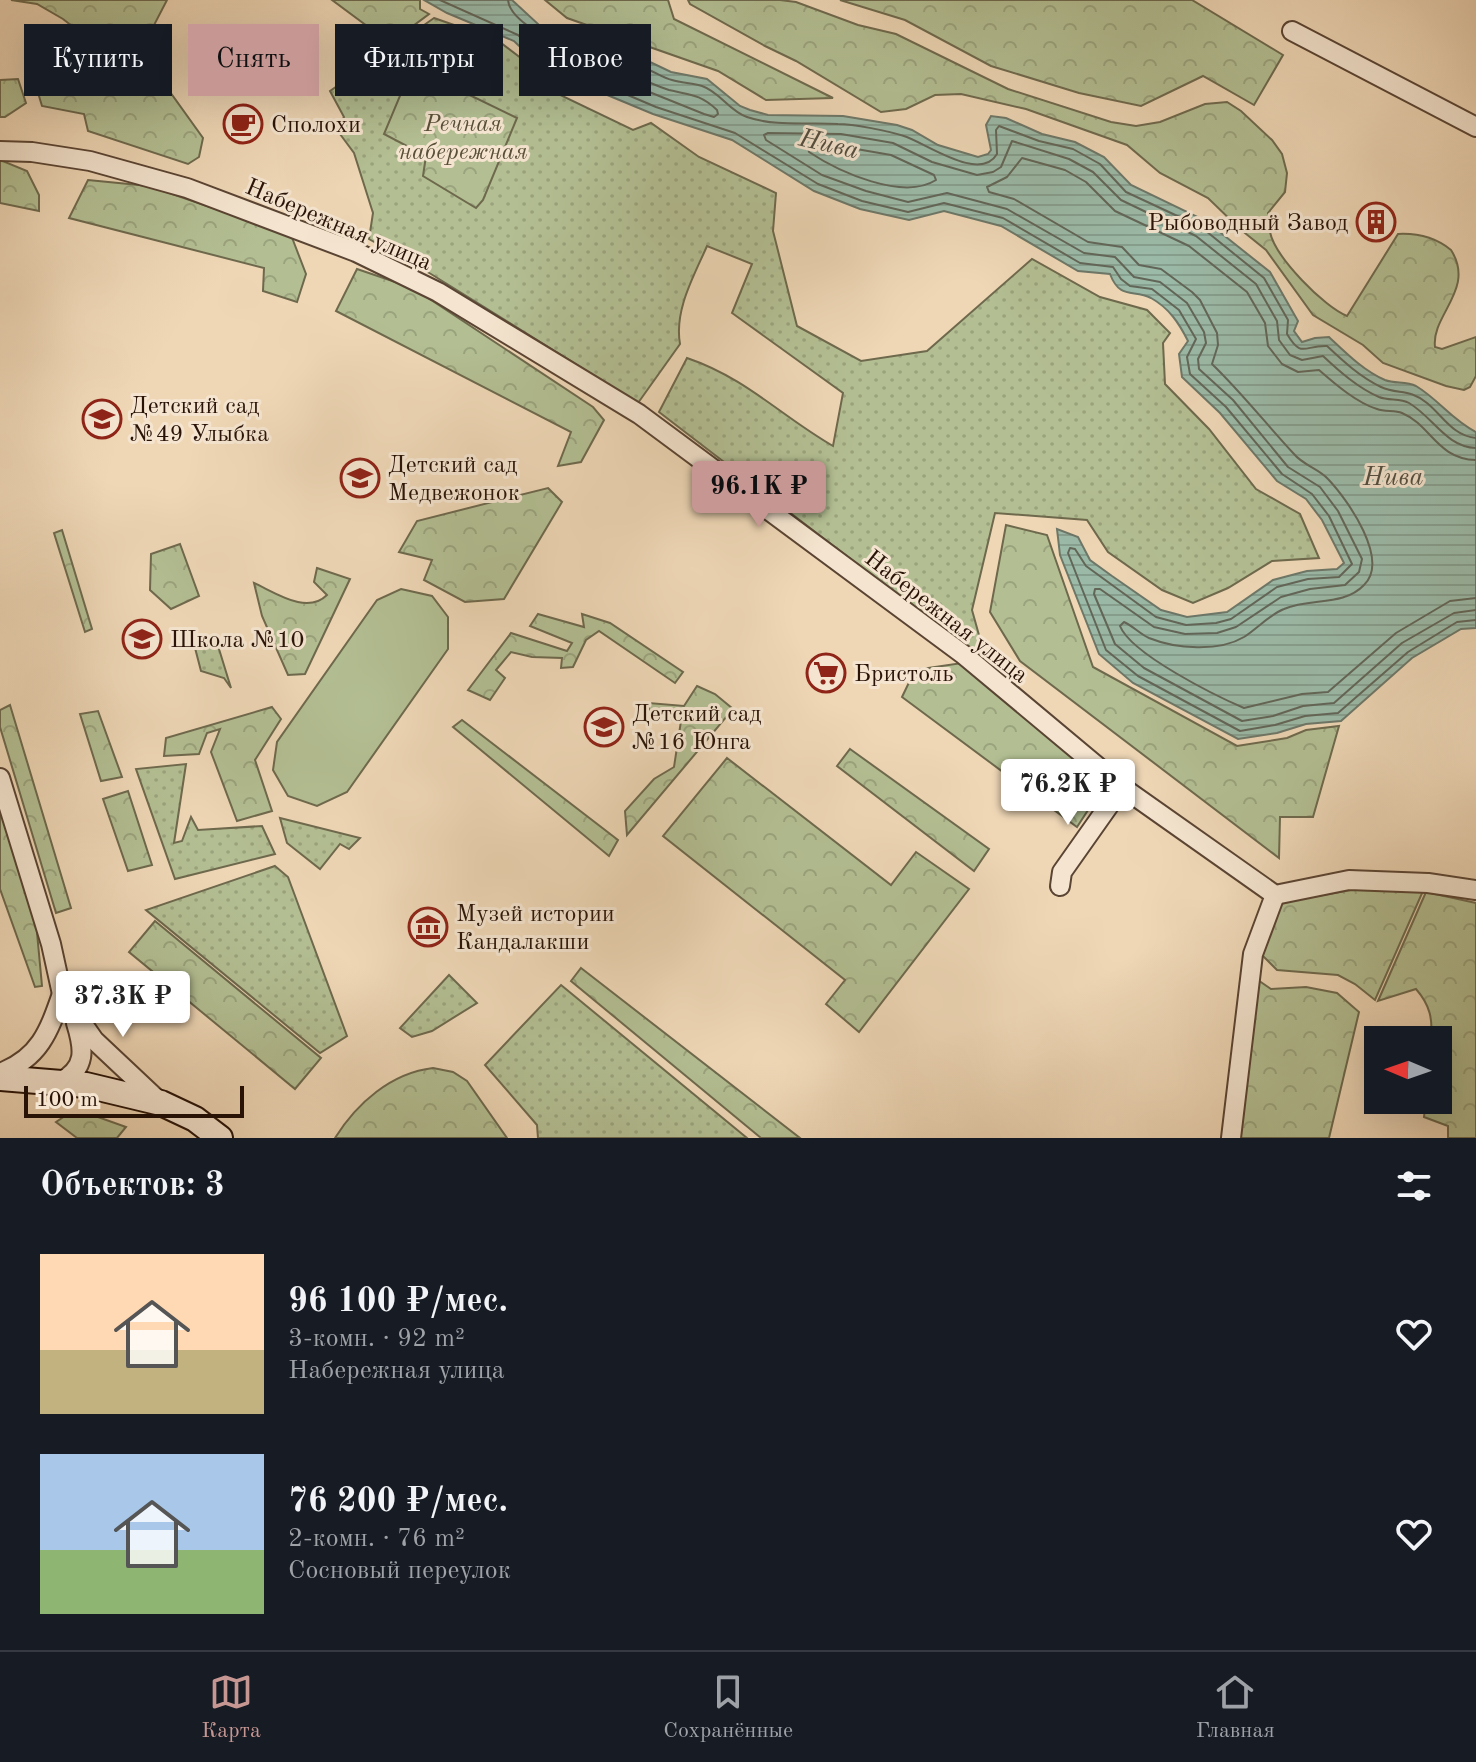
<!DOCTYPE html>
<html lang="ru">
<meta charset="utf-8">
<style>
body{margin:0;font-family:"Old Standard TT",serif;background:#20242c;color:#f1f3f6;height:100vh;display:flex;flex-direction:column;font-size:30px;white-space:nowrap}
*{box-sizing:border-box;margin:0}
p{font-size:26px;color:#9ea1a6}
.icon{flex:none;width:44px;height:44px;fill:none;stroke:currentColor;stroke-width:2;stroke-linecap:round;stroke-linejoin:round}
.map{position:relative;height:1138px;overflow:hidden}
.sheet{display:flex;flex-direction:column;background:#171b24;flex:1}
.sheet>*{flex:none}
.banner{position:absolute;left:24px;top:24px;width:800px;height:72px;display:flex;gap:16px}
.needle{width:52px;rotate:272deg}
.controls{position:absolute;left:1364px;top:1026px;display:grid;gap:16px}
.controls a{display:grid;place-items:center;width:88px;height:88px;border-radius:0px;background:#171b24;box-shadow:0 8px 32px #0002;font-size:40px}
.scale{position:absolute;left:24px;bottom:20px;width:220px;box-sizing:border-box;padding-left:8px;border:4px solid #291307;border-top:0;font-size:22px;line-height:28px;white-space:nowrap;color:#291307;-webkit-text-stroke:6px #f5e5d0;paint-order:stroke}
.price{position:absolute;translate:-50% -68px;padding:0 18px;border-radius:8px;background:#fff;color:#222;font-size:26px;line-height:52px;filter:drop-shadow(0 2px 4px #0008)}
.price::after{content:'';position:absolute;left:50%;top:48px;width:24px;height:18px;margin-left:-12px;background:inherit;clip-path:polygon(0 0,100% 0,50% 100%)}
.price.on{background:#c59692;color:#111}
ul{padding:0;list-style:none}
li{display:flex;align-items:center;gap:24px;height:200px;padding:0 40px}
li span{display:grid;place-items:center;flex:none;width:224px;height:160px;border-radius:0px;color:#555}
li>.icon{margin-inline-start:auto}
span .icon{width:96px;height:96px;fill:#fffc;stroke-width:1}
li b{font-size:34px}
h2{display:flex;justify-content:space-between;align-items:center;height:96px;padding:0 40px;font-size:34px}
.chip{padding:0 28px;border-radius:0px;background:#171b24;box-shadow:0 8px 32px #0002;font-size:28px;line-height:72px}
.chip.on{background:#c59692;color:#111}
.menu{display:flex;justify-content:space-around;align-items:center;height:112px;border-top:2px solid #363941;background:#171b24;font-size:22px;color:#9ea1a6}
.menu a{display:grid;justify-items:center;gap:4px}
.menu .on{color:#c59692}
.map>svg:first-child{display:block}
.grass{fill:url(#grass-dots);stroke:#6e694d;stroke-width:2}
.forest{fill:url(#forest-crowns);stroke:#6e694d;stroke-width:2}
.garden{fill:#b3bf93;stroke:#6e694d;stroke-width:2}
.water{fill:url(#water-rules);stroke:#6d7768;stroke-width:2}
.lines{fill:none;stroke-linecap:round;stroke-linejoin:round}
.shore{stroke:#626658;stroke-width:2}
.minor-casing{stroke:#5a4433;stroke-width:22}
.secondary-casing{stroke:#291307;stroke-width:28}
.minor{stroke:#f5e5d0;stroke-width:18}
.secondary{stroke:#f5e5d0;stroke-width:24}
.labels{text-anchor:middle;stroke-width:6;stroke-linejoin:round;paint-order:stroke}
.park-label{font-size:24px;font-style:italic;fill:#594f38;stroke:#f5e5d0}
.poi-label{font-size:24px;fill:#291307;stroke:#f5e5d0;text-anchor:start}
.street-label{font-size:24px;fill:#291307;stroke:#f5e5d0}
.water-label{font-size:26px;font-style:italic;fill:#514d3f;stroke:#f5e5d0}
</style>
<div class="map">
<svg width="1476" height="1138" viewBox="0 0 1476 1138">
<defs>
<pattern id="grass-dots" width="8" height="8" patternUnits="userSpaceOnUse" patternTransform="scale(2)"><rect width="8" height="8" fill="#b3bf93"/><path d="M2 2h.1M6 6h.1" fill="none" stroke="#9aa37d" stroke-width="1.8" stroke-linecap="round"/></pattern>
<pattern id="forest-crowns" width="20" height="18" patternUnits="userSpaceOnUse" patternTransform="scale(2)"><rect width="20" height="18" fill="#b3bf93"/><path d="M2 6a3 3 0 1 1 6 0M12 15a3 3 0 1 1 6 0" fill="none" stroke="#9aa37d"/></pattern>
<pattern id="water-rules" width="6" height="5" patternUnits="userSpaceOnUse" patternTransform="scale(2)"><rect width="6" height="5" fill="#9bbaa8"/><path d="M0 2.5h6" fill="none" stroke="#869f8f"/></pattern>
</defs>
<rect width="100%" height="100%" fill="#efd7b6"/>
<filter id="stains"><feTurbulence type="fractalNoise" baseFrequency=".0025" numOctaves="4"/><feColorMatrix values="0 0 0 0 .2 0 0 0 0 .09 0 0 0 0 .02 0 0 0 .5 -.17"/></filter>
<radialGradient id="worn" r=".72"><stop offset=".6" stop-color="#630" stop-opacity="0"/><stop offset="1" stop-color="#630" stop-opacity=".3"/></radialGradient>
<!-- grass -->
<g class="grass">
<path d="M434 18 497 40 530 65 556 93 633 130 651 123 699 157 776 193 773 231 797 326 861 361 927 351 1032 259 1100 297 1147 310 1170 333 1163 343 1165 384 1209 429 1256 489 1300 514 1319 558 1272 561 1228 588 1193 603 1162 590 1108 552 1087 520 995 513 972 610 987 664 659 412 687 358C746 378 781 416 833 446L843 393 732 313 752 264 707 246C694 276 674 310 680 344L638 403 431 274 369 239 373 213 354 153 337 130 344 117 330 91Z"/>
<polygon points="215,636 231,688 224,678 201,671 194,644"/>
<polygon points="186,764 174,843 182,841 191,817 198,830 262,826 275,854 175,879 136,769"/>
<polygon points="280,818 360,838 349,849 340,844 320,869 287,843"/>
<polygon points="275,866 288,877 347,1036 320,1053 146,910"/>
<polygon points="449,975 477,1003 432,1031 412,1037 400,1028"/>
<polygon points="561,985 747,1138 538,1138 537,1125 485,1065"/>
</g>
<!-- forest -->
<g class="forest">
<polygon points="11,0 167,0 151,31 119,61 134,62 170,92 203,138 199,157 188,164 88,131 84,114 42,106 26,53 78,85 102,62 117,61 63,19 37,4"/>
<polygon points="332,0 420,0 420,9 429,14 390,43"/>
<polygon points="545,0 668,0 674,19 833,98 766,100 718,71 567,18"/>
<path d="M688 0H780L796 2 858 25 896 34 1008 89 1111 122 1136 126 1160 122 1205 104 1227 102 1241 111 1272 140 1282 154 1287 173 1285 192 1268 213C1269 219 1268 227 1270 232 1275 257 1324 307 1347 316L1398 234C1418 233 1435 237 1451 250 1476 289 1431 315 1435 347L1442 349 1476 337V376L1470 387 1464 390 1446 386 1383 363 1363 345 1313 315 1266 250 1240 229 1208 198 1160 173 1127 145 1026 109 961 94 935 95 906 109 881 112 796 61 765 46 690 4Z"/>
<polygon points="840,0 1192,0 1283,55 1254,105 1203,76 1141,106 1079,93 991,66 905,20"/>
<polygon points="412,67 517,118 483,200 476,208 423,176 426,156 384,134"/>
<polygon points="18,79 26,103 5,117 0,117 0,80"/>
<polygon points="0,160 27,171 39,195 39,211 0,203"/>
<polygon points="88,180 149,186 291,235 306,274 297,302 263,291 264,268 69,218"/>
<polygon points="357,269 413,288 593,407 604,420 581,462 558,466 571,432 336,311"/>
<polygon points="548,488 562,502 504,599 465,602 424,580 432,560 399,552 417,521"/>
<polygon points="1006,525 1047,535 1093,667 1237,746 1287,738 1306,730 1339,726 1313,817 1280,817 1279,858 1020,661 990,612"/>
<polygon points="62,530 92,629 85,632 54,533"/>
<polygon points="180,544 199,596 171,609 150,590 151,554"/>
<path d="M317 568 350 579 305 674 288 675 262 616 254 583C276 593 307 615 327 595L314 582Z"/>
<polygon points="538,614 584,627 582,614 610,623 683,672 675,683 599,631 586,640 573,667 561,668 562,658 532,657 511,652 496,670 505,678 490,700 468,690 511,633 567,651 572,643 530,626"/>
<polygon points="962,663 1105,784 1077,827 902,697 915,670"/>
<polygon points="697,686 715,694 733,709 627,835 625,811 654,779 674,767 681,721 649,717 649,703 684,706"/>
<polygon points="10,705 71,908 56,913 0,727 0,710"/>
<polygon points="272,707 281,719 255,760 272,811 237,821 211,752 220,729 207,733 199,754 164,756 166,738"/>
<polygon points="98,711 122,777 101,781 80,714"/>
<polygon points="462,720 618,840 609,856 453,727"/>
<polygon points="850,749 989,849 974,871 837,766"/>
<polygon points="727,758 891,885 916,852 969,889 859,1032 826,1004 845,980 663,836"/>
<polygon points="128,791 152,865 128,871 103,799"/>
<polygon points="0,806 36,922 42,986 35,987 0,889"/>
<polygon points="1378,885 1423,891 1375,1000 1355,984 1338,975 1277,970 1261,954 1279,903"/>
<path d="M1426 892 1476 903V1138H1448V1126L1424 1117 1426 1100H1438V1040H1431C1433 1019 1430 1005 1416 989L1378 1001Z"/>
<polygon points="155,921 321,1058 295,1089 129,952"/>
<polygon points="581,968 800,1138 761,1138 571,981"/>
<polygon points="1255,978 1271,989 1306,987 1337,993 1359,1012 1329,1138 1240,1138"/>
<path d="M433 1068 453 1072 467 1081 507 1138H335C357 1103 391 1073 433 1068Z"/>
<polygon points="65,1116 98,1117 126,1127 117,1138 77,1138 56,1122"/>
</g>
<!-- garden -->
<polygon class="garden" points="401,589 432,596 448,617 448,649 347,792 317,806 288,796 273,770 277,742 377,600"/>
<!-- water -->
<path class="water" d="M424 0H512L539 25 593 48 648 61 671 72 707 79 740 106 750 110 768 115 843 116 897 125 912 130 938 145 978 157 988 154 991 150 986 125 991 116 1006 118 1042 134 1075 142 1104 157 1131 185 1206 221 1270 272 1298 321 1294 331 1302 342 1315 338 1329 337C1346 353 1364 371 1385 380 1395 384 1406 381 1416 386 1438 399 1452 420 1476 432V628L1461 629 1412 658 1341 721 1306 724 1277 733 1238 739 1133 683 1099 654 1060 555 1057 529 1078 537 1090 560 1112 576 1161 610 1187 617 1227 612 1273 580 1307 571 1337 569 1344 563 1322 520 1306 499 1277 481 1220 413 1182 377 1179 354 1188 341C1179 323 1169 308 1151 298 1133 289 1120 300 1110 274L1078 271 1001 226 944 211 909 220 860 209 814 191 732 140 653 114 605 94 579 75 539 65 514 41 447 13Z"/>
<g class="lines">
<!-- shore -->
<g class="shore">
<polyline points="440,0 518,35 543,58 582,68 609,87 656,107 735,133 818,184 862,201 908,212 944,203 1003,218 1080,263 1113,267 1121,279 1130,286 1152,289 1179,310 1196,339 1187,357 1190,374 1226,407 1282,474 1312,494 1329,516 1352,564 1339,577 1308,579 1277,587 1231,619 1216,623 1186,625 1156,617 1086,566 1075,549 1070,548 1068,553 1106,650 1138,676 1240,731 1275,725 1305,716 1338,713 1408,652 1457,622 1476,620"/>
<path d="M508 0C510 25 569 49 591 56 608 61 627 62 644 68 654 71 662 78 672 80 682 83 693 83 702 86 720 92 729 111 747 117 776 127 808 122 838 124 853 124 889 131 904 136 926 143 980 183 997 154L996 130 999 126 1039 141 1073 149 1100 164 1126 192 1201 227 1264 278 1288 320 1287 334C1302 359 1304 345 1327 346 1343 361 1360 377 1381 387 1398 395 1409 388 1427 403 1443 416 1453 436 1476 438"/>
<path d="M624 74C640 77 653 85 669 90 690 95 700 94 717 110L718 114 714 117 704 114 622 81 620 76Z"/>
<path d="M812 145 839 146 891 155 934 175 936 180C903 201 839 172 809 152L808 148Z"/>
<path d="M1476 448C1446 447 1433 417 1409 403 1400 398 1389 401 1379 397 1358 388 1339 371 1323 356L1302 360 1290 355 1279 340 1277 321 1256 284 1196 236 1121 200 1093 172 1069 159 1012 141 1001 167 993 172 977 175 932 162 893 143 841 134 768 133 764 135 766 140 822 175 866 191 908 202 947 193 1007 209 1084 253 1115 257 1134 277 1160 282 1187 303 1204 332 1206 343 1198 359 1199 369 1233 400 1288 467 1320 487 1338 511 1362 559 1359 572 1345 585 1310 589 1281 597 1236 627 1217 633 1185 634 1154 627 1100 589H1095L1094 594 1115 644 1144 668 1242 721 1273 716 1303 706 1334 703 1402 643 1454 613 1476 610"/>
<path d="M1476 460C1437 459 1431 425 1402 413 1395 410 1385 412 1377 409 1357 403 1335 384 1319 370L1298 372 1282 364 1268 346 1265 323 1247 292 1189 246 1115 211 1086 182 1065 170 1022 158 1007 177 987 187 989 192 1014 199 1088 242 1122 247 1139 265 1161 269 1192 292 1200 300 1217 333 1218 345 1212 364C1242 393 1266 424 1294 454 1303 465 1319 469 1328 479 1348 500 1390 560 1364 585 1343 607 1311 597 1284 609 1269 615 1258 628 1244 637 1219 652 1176 649 1149 638 1140 634 1133 626 1124 622L1120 626C1131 654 1216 696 1244 708L1302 694 1328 692 1396 633 1450 601 1476 598"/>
</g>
<!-- minor casing -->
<g class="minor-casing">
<g id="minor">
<polyline points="1292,31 1476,127"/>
<polyline points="0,151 32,152 90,161 187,188 356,252 438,292 639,414 964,655 1122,787 1275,895 1349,880 1428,883 1476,890"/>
<polyline points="0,778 51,944 62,994 94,1040 161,1103"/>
<polyline points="1060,886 1062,872 1122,787"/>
<path d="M0 1073C40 1058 49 1031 62 994"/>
<path d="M60 1082C87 1068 84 1049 76 1023"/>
<polyline points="1231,1138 1253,954 1275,895"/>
</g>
</g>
<!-- secondary casing -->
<g class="secondary-casing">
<polyline id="secondary" points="0,1078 86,1085 161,1103 195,1119 220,1138"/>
</g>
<!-- minor -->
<use href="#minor" class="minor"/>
<!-- secondary -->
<use href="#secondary" class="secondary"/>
</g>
<!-- icons -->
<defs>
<g id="cafe-ring" transform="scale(2)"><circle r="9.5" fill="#f5e5d0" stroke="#8f2418" stroke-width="1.5"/><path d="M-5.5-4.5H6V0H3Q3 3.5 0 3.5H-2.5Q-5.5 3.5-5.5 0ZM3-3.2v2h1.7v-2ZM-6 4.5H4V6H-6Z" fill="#8f2418"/></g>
<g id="building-ring" transform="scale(2)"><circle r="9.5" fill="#f5e5d0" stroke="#8f2418" stroke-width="1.5"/><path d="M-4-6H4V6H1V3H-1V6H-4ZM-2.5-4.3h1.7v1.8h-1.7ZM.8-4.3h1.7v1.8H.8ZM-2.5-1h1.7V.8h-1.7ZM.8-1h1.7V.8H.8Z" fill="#8f2418"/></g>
<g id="school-ring" transform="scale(2)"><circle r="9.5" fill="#f5e5d0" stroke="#8f2418" stroke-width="1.5"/><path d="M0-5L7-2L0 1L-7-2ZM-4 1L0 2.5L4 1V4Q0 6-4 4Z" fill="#8f2418"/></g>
<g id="supermarket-ring" transform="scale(2)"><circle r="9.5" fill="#f5e5d0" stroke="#8f2418" stroke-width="1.5"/><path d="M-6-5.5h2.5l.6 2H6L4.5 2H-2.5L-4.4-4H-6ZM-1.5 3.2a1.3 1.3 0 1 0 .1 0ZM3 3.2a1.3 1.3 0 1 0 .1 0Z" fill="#8f2418"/></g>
<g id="museum-ring" transform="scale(2)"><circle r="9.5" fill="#f5e5d0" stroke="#8f2418" stroke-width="1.5"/><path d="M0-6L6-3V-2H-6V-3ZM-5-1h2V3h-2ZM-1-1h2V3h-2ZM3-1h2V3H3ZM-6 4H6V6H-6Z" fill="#8f2418"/></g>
</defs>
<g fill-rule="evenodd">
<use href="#cafe-ring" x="243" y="124"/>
<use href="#building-ring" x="1376" y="222"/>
<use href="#school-ring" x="102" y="419"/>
<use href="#school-ring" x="360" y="478"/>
<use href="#school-ring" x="142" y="639"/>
<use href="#supermarket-ring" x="826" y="673"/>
<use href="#school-ring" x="604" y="727"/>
<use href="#museum-ring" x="428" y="927"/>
</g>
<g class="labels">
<!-- park labels -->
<g class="park-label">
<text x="463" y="131">Речная<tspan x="463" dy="28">набережная</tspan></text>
</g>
<!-- poi labels -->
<g class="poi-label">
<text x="271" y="132">Сполохи</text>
<text x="1348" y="230" text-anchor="end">Рыбоводный Завод</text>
<text x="130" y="413">Детский сад<tspan x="130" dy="28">№49 Улыбка</tspan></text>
<text x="388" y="472">Детский сад<tspan x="388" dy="28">Медвежонок</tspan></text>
<text x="170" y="647">Школа №10</text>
<text x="854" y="681">Бристоль</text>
<text x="632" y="721">Детский сад<tspan x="632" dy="28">№16 Юнга</tspan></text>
<text x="456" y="921">Музей истории<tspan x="456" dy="28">Кандалакши</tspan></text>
</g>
<!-- street labels -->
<g class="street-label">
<text transform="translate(339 224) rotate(23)" y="8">Набережная улица</text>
<text transform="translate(947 616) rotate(38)" y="8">Набережная улица</text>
</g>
<!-- water labels -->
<g class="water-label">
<text transform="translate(829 143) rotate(13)" y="9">Нива</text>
<text x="1393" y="485">Нива</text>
</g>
</g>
<rect width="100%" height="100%" filter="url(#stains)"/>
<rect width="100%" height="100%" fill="url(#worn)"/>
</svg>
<div class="controls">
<a><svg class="needle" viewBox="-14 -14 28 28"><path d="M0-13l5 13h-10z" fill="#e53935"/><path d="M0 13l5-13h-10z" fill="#9ea1a6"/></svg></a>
</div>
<div class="scale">100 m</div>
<b class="price on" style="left:759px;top:529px">96.1K ₽</b>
<b class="price" style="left:1068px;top:827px">76.2K ₽</b>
<b class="price" style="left:123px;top:1039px">37.3K ₽</b>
<div class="banner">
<a class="chip">Купить</a>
<a class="chip on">Снять</a>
<a class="chip">Фильтры</a>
<a class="chip">Новое</a>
</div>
</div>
<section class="sheet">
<h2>Объектов: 3<svg class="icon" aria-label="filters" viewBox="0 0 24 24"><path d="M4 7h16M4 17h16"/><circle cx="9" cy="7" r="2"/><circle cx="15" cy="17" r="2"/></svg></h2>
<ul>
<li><span style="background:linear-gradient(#ffd9b3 60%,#c2b280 0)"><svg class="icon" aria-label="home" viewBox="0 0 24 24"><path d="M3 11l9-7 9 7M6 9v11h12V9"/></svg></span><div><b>96 100 ₽/мес.</b><p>3-комн. · 92 m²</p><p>Набережная улица</p></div><svg class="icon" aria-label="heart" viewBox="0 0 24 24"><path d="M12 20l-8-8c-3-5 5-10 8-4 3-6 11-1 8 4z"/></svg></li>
<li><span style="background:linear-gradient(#a9c7e8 60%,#8fb573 0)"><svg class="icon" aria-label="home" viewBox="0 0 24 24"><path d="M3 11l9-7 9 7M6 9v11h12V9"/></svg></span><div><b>76 200 ₽/мес.</b><p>2-комн. · 76 m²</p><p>Сосновый переулок</p></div><svg class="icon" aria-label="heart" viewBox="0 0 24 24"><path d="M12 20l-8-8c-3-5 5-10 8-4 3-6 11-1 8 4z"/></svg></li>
</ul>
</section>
<nav class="menu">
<a class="on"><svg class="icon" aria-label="map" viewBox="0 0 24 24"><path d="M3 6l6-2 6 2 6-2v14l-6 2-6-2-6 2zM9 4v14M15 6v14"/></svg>Карта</a>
<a><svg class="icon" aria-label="saved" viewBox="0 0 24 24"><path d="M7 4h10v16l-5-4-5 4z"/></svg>Сохранённые</a>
<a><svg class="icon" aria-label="home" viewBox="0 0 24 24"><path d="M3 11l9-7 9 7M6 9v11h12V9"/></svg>Главная</a>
</nav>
